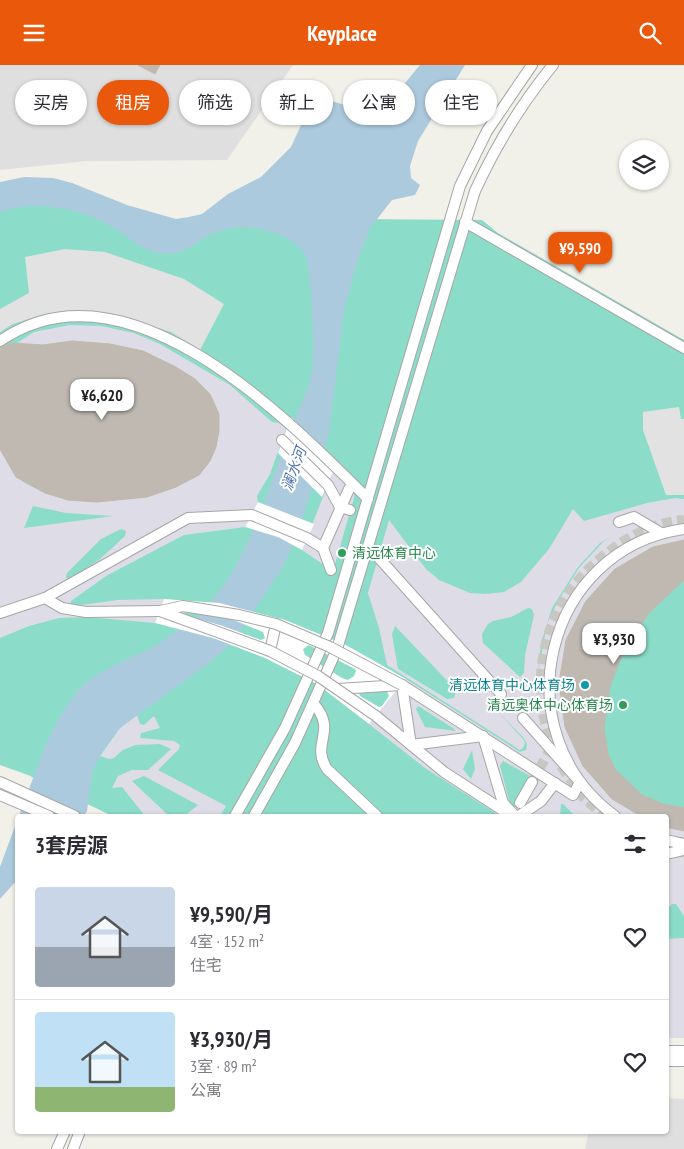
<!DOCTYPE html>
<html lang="zh">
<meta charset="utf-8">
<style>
body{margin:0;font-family:"PT Sans Narrow","Noto Sans SC",sans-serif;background:#f2f2f3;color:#2b2b33;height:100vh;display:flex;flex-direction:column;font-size:19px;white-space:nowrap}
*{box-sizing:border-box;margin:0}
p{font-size:16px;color:#7c7c81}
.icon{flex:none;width:28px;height:28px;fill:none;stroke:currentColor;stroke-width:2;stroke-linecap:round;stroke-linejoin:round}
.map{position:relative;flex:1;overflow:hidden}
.details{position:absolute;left:15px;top:749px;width:654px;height:320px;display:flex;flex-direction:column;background:#fff;border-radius:5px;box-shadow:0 1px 4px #0004}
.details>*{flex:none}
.banner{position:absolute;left:15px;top:15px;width:655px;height:45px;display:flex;gap:10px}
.tools{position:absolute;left:619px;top:75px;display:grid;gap:10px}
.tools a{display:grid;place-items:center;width:50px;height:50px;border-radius:50%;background:#fff;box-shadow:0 1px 4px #0004;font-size:25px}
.price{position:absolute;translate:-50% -42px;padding:0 11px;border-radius:10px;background:#fff;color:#222;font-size:16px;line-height:32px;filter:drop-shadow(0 1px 2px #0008)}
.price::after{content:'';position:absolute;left:50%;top:30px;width:15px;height:11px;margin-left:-8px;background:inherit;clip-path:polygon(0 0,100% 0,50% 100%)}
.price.selected{background:#ea580c;color:#fff}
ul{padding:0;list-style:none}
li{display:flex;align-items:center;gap:15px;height:125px;padding:0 20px}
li+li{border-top:1px solid #e1e1e2}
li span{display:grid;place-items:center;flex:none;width:140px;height:100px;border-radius:5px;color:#555}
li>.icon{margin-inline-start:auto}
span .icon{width:60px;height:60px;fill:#fffc;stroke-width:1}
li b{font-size:21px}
h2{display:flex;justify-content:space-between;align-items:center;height:60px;padding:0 20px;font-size:21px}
.chip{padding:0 18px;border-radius:22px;background:#fff;box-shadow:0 1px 4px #0004;font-size:18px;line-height:45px}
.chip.selected{background:#ea580c;color:#fff}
header{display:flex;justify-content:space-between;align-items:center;height:65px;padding:0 20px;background:#ea580c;color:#fff;font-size:22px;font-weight:700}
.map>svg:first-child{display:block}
.residential{fill:#e0dfdf}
.pitch{fill:#8bdcc9}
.parking{fill:#e2e2e2}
.plaza{fill:#dedde7;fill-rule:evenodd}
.water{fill:#accadd}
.pier{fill:#fff;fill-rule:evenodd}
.building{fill:#bfb9b2;stroke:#c3b9ac}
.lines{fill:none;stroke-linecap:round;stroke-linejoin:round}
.minor-tunnel{stroke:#c8c7c1;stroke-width:10;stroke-dasharray:10 5;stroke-linecap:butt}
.minor-casing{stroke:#a6a6a6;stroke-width:12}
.minor{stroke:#fff;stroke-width:10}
.minor-bridge-casing{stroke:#a6a6a6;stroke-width:12;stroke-linecap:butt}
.minor-bridge{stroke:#fff;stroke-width:10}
.leisure-dot{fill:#2e9e5b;stroke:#fff;stroke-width:2}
.culture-dot{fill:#0f9aa8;stroke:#fff;stroke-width:2}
.labels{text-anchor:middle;stroke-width:4;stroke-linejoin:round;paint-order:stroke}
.leisure-label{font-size:14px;fill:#27864d;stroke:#fff;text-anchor:start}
.culture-label{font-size:14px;fill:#0d838f;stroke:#fff;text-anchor:end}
.water-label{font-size:15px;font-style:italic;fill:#5172af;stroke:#fff}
</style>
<header><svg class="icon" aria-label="menu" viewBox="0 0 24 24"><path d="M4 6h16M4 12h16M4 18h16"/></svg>Keyplace<svg class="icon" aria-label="search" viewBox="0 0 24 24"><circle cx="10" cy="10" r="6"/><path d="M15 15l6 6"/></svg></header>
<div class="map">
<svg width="684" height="1084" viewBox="0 0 684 1084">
<rect width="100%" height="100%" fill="#f1f0e9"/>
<!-- residential -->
<g class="residential">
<polygon points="0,0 293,0 227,95 87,96 0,105"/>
<polygon points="666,1033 684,1034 684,1084 585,1084 589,1066 666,1066"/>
</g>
<!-- pitch -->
<polygon class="pitch" points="19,126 147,160 225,153 482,155 498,168 684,275 684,973 666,972 666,751 112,751 28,710 0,700 0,134"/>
<!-- parking -->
<g class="parking">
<polygon points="65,184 105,187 184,214 224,239 200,285 171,267 113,249 80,246 44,249 13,259 0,267 0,244 29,228 25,192"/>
<polygon points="679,342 681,354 684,354 684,430 666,430 643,365 643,347"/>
</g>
<!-- plaza -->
<g class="plaza">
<path d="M70 260 101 261 134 268 160 279 230 320 272 357 279 358 286 364 270 409 257 431 258 437 245 462 184 470 106 511 71 536V540L74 541 118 535 164 534 155 558 87 552 59 553 29 561 0 573V384L16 412 27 419 45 428 68 435 97 437 147 432 176 422 199 410 210 396 216 382 219 366 195 314 174 301 143 286 110 279 72 276 43 280 19 292 0 289 34 267ZM33 441 66 448 113 451 24 463ZM121 464 126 466 125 471 99 495 68 515 66 512 67 508 101 474Z"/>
<polygon points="333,407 354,429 354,433 333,506 302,485"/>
<path d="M675 433 684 434V475L615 504 586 536 566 575 565 662 583 701 612 734 641 751H575L563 739H561L560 751H500L425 703 369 659 406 614 520 687 526 685 527 679 523 672 499 648 523 674 525 678 523 683 520 685 387 600 379 563 368 528 389 455 426 504 439 515 470 528 485 529 504 527 521 517 549 484 573 444 584 456 647 438ZM614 470 603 477 579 503 558 536 547 559 538 608 541 578 552 543 578 502 600 478ZM528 543 532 544 534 550 525 590 524 608 520 612 483 578 482 569 488 559 493 556 511 552ZM395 561 456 625 454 633 447 634 398 604 392 569ZM418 641 453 663 456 666 425 662 416 644ZM472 685 475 704 471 714 463 704ZM503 696 532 712 520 741 515 742 510 739 500 701Z"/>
<polygon points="137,650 140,659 144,660 154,651 160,663 141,668 140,673 174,676 180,680 179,684 158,705 226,741 220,751 184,751 198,740 144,711 132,716 169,751 145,751 122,722 112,723 118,711 132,705 148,705 171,684 160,679 135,680 123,685 114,693 109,694 100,691 120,663"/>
<polygon points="666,762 684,766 684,851 676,839 672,839 666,845"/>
<polygon points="684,873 684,973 666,972 666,874"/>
</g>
<!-- water -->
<g class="water">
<path d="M420 0H465L418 76 410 101 411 113 420 120 415 130 392 135 370 163 358 194 344 244 329 369 296 474 281 505 233 577 209 598 120 663 105 682 93 704 87 746 84 751H19C35 710 48 663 76 628 92 607 130 594 153 582 168 573 193 555 205 543 249 498 268 424 289 367 296 349 310 324 312 305 315 286 312 207 305 190 299 178 281 169 268 166 243 158 223 162 201 175 193 181 184 186 174 188 146 193 130 171 107 159 77 142 33 135 0 147V117L24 112 53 113 72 118 127 140 176 154 189 152 202 149 228 129 261 112 291 82 306 49 324 34C336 37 347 41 359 43 387 47 404 18 420 0Z"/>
<polygon points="17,756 17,815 0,834 0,802"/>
</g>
<!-- pier -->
<g class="pier">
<polygon points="291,352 337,398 322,432 278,388"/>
<polygon points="258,437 314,459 302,485 278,472 245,462"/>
<path d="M164 534 219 538 285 555 346 580 406 614 369 659 317 619 265 593 213 573 155 558ZM196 547 225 552 241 558 263 567 265 573 261 575 223 561 177 548ZM309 580 355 604 356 606 354 611 348 615 342 613 305 590 303 584ZM387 626 389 631 382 641 379 642 360 631 359 628Z"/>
</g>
<!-- building -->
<g class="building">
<polygon points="138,0 160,0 155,9"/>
<polygon points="72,276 110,279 143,286 174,301 195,314 210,329 219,349 219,366 216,382 210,396 199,410 176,422 147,432 97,437 68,435 45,428 16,412 0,384 0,283 13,278 43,280"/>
<polygon points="684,475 684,515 648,549 634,569 620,595 610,621 604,663 608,689 615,704 642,730 663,739 684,743 684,766 666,762 666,751 641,751 612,734 583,701 565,662 559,618 566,575 586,536 615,504 653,482"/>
</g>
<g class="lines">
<!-- minor-tunnel -->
<g class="minor-tunnel">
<path d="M555 687C523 614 546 531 611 485 632 469 658 457 684 455"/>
<polyline points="561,701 582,731 604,751"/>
<polyline points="532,717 552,681"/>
<polyline points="666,781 684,786"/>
</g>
<!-- minor casing -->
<g class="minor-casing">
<g id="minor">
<polyline points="465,157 684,283"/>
<path d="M0 276C126 189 285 351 368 434"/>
<polyline points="282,375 328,420 340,442 350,445"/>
<polyline points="619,457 634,452 661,468"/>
<polyline points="378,492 501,629"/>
<polyline points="331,505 323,483 349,424"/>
<polyline points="45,533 62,543 86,547 160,546"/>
<polyline points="0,548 45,533 188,453 252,450 307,473 323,483"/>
<polyline points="270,586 276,559"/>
<polyline points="402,620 411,680 483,671 503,738 515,751"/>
<polyline points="337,624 402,620 573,730 580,717 523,653"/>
<path d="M314 639C338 667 310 678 327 704L377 751"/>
<polyline points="376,651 444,707 507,748"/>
<polyline points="0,717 75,751"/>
<polyline points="0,730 49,751"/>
<polyline points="520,738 532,717"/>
<polyline points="235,751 285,663 328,568 460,121 487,66 532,0"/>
<path d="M254 751 295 678 337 584 475 126C496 80 521 39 553 0"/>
<polyline points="519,751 541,736 555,718"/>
<path d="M615 751C501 668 543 484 684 464"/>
<polyline points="666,775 684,779"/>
<polyline points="666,789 684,785"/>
<polyline points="666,986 684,986"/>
<polyline points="666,996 684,996"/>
<polyline points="57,1084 65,1066"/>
<polyline points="73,1084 80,1066"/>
</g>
</g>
<!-- minor -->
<use href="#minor" class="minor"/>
<!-- minor-bridge casing -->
<g class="minor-bridge-casing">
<g id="minor-bridge">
<polyline points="160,546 183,541 239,550 276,559 330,582 402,620"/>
<polyline points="160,546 270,586 318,611 376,651"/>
</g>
</g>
<!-- minor-bridge -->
<use href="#minor-bridge" class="minor-bridge"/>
</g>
<!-- markers -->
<g class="leisure-dot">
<circle cx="342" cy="488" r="5"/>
<circle cx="623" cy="640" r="5"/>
</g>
<circle class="culture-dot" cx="585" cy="620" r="5"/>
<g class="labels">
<!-- leisure labels -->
<g class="leisure-label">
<text x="352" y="493">清远体育中心</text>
<text x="613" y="645" text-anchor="end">清远奥体中心体育场</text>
</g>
<!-- culture labels -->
<g class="culture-label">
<text x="575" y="625">清远体育中心体育场</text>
</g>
<!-- water labels -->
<g class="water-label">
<text transform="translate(294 404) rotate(-70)" y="5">澜水河</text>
</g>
</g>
</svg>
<div class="tools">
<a><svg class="icon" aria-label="layers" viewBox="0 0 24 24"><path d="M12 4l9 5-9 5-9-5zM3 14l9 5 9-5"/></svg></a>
</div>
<b class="price selected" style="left:580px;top:209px">¥9,590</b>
<b class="price" style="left:102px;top:356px">¥6,620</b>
<b class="price" style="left:614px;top:600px">¥3,930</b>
<div class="banner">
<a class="chip">买房</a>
<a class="chip selected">租房</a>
<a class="chip">筛选</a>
<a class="chip">新上</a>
<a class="chip">公寓</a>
<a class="chip">住宅</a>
</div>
<section class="details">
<h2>3套房源<svg class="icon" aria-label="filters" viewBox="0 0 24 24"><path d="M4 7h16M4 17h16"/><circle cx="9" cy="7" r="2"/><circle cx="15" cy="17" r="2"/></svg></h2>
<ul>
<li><span style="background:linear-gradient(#c9d6e8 60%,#9aa5b1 0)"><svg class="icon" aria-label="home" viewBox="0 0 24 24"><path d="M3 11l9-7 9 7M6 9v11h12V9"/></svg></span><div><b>¥9,590/月</b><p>4室 · 152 m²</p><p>住宅</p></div><svg class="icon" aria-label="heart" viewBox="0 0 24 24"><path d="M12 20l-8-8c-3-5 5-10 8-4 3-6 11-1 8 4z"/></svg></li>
<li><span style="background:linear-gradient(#bfe0f5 75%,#8fb573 0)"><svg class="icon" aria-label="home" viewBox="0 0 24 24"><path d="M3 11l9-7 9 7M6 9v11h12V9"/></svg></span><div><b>¥3,930/月</b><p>3室 · 89 m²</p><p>公寓</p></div><svg class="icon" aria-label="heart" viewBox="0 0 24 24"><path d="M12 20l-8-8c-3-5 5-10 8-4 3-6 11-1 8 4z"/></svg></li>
</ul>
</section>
</div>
